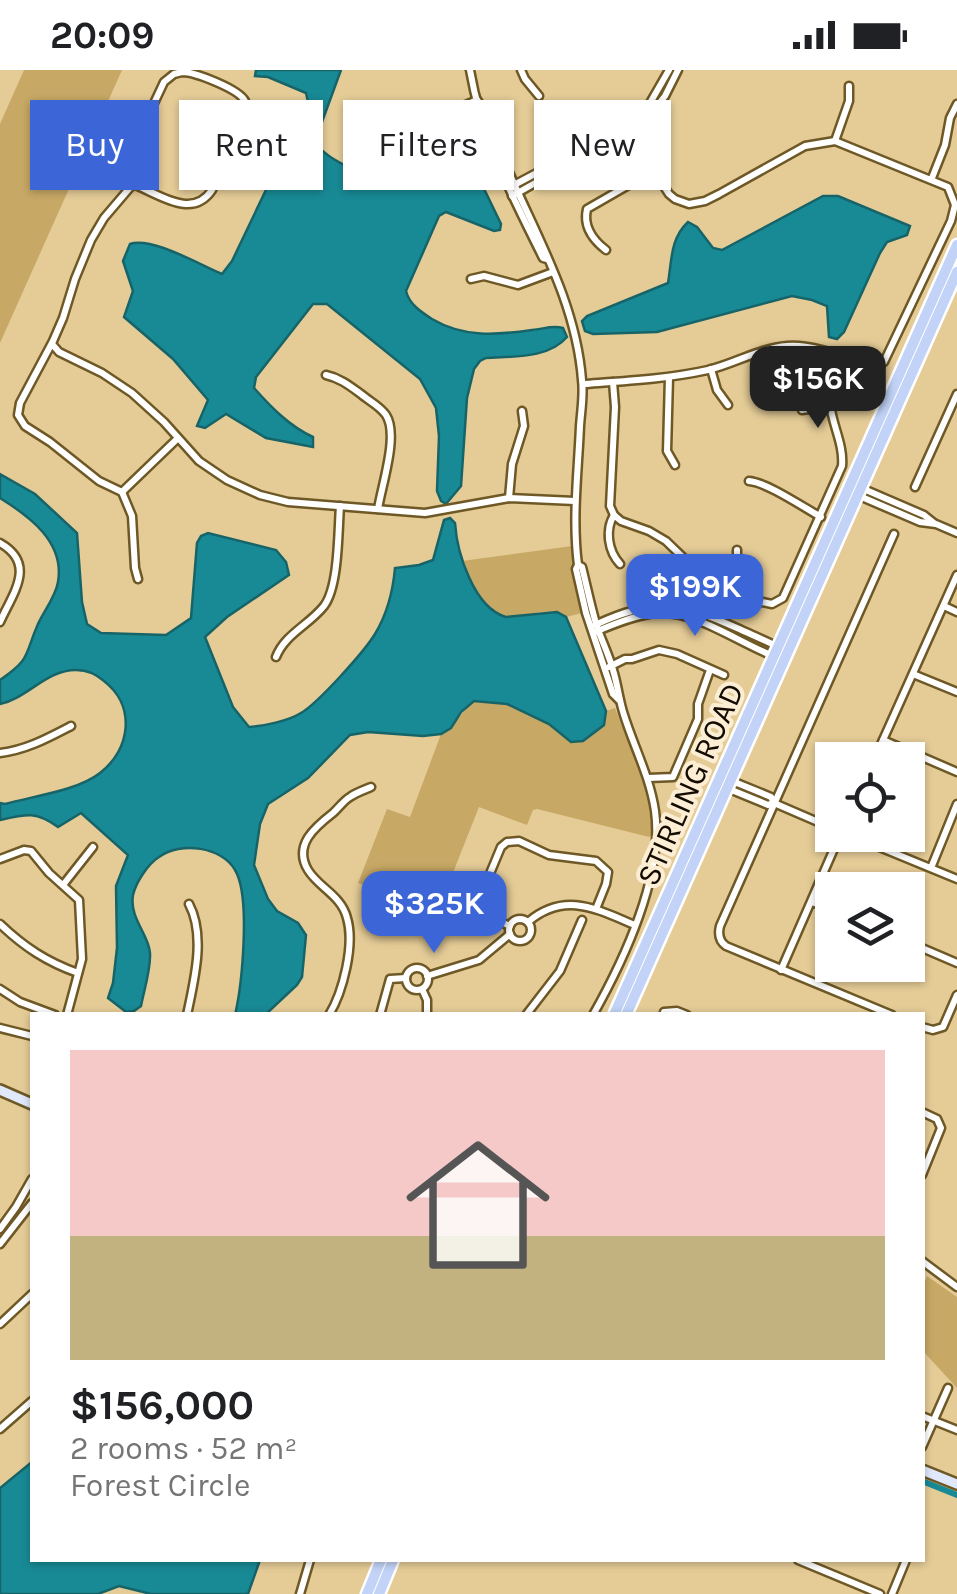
<!DOCTYPE html>
<meta charset="utf-8">
<style>
body{margin:0;font-family:Karla,sans-serif;background:#f2f2f2;color:#202124;height:100vh;display:flex;flex-direction:column;font-size:38px;white-space:nowrap}
*{box-sizing:border-box;margin:0}
p{font-size:32px;color:#757577}
.icon{flex:none;width:55px;height:55px;fill:none;stroke:currentColor;stroke-width:2;stroke-linecap:round;stroke-linejoin:round}
.map{position:relative;flex:1;overflow:hidden}
.details{position:absolute;left:30px;top:942px;width:895px;height:550px;display:flex;flex-direction:column;background:#fff;border-radius:0px;box-shadow:0 2px 8px #0004}
.details>*{flex:none}
.banner{position:absolute;left:30px;top:30px;width:898px;height:90px;display:flex;gap:20px}
.controls{position:absolute;left:815px;top:672px;display:grid;gap:20px}
.controls a{display:grid;place-items:center;width:110px;height:110px;border-radius:0px;background:#fff;box-shadow:0 2px 8px #0004;font-size:50px}
.price{position:absolute;translate:-50% -85px;padding:0 22px;border-radius:20px;background:#3c66d7;color:#fff;font-size:32px;line-height:65px;filter:drop-shadow(0 2px 5px #0008)}
.price::after{content:'';position:absolute;left:50%;top:60px;width:30px;height:22px;margin-left:-15px;background:inherit;clip-path:polygon(0 0,100% 0,50% 100%)}
.price.current{background:#222;color:#fff}
ul{padding:0;list-style:none}
li{display:grid;align-content:center;gap:20px;height:530px;padding:0 40px}
li+li{border-top:2px solid #e0e0e0}
li span{display:grid;place-items:center;height:310px;border-radius:0px;color:#555}
li>.icon{margin-inline-start:auto}
span .icon{width:180px;height:180px;fill:#fffc;stroke-width:1}
li b{font-size:42px}
.tag{padding:0 35px;border-radius:0px;background:#fff;box-shadow:0 2px 8px #0004;font-size:35px;line-height:90px}
.tag.current{background:#3c66d7;color:#fff}
.status{display:flex;justify-content:space-between;align-items:center;height:70px;padding:0 50px;background:#fff;direction:ltr}
.status svg{height:28px;fill:currentColor}
.map>svg:first-child{display:block}
.green{fill:#c7a865}
.water{fill:#188a95;stroke:#176468;stroke-width:2.5}
.lines{fill:none;stroke-linecap:round;stroke-linejoin:round}
.canal{stroke:#188a95;stroke-width:6}
.street-casing{stroke:#6e5825;stroke-width:11}
.secondary-casing{stroke:#6e5825;stroke-width:14}
.primary-casing{stroke:#fff;stroke-width:15}
.street{stroke:#fff;stroke-width:6}
.secondary{stroke:#e0e9fb;stroke-width:9}
.primary{stroke:#c2d3f7;stroke-width:10}
.labels{text-anchor:middle;stroke-width:8;stroke-linejoin:round;paint-order:stroke}
.street-label{font-size:32px;fill:#140b00;stroke:#fbeed4}
</style>
<div class="status"><b>20:09</b><svg viewBox="0 0 49 12"><path d="M0 12V9h3v3zM5 12V6h3v6zM10 12V3h3v9zM15 12V0h3v12zM26 1h20v11H26zM47 4h2v5h-2z"/></svg></div>
<div class="map">
<svg width="957" height="1524" viewBox="0 0 957 1524">
<rect width="100%" height="100%" fill="#e5cc97"/>
<!-- green -->
<g class="green">
<polygon points="24,0 122,0 0,273 0,54"/>
<path d="M572 476 577 518 582 543 566 547C535 528 511 569 481 526 473 515 466 504 462 491Z"/>
<path d="M474 631 507 634 549 654 571 672 604 655 606 641 615 638C631 680 650 719 652 764L649 767 537 739 533 740 527 755 479 737 437 843 358 813 387 739 410 747 441 664C455 656 461 642 474 631Z"/>
<polygon points="927,1206 957,1227 957,1318 923,1281 923,1215"/>
</g>
<!-- water -->
<g class="water">
<path d="M256 0H341L315 71C325 92 381 113 405 112 428 111 447 91 472 94L501 154 500 160 494 161 446 142 439 146 406 221C409 234 421 242 432 249 464 268 497 265 532 260 544 259 552 255 563 258L567 267C548 289 513 286 486 288L480 291 474 299 467 328 461 416 446 434 441 431 437 421 439 366 436 338 420 309 327 234H313L256 307 254 318C271 337 289 356 313 367V377L266 368 226 344 205 358 197 356 208 330 173 289 124 247 133 221 123 191 130 174C151 166 200 195 222 204L232 191 308 32 306 23 268 7 255 6Z"/>
<path d="M823 126H838L910 156 907 165 887 172 880 183 844 262 837 269 829 267 827 236 812 230 792 226 657 262 593 264 585 261 582 251 587 246 668 213C672 190 670 169 688 152L697 157 713 178 722 180Z"/>
<path d="M0 404 35 424 77 463 82 532 87 554 101 563 166 565 191 548 197 473 201 466 208 463 276 480 286 492 289 505 227 547 205 567 233 637 249 657C264 656 288 651 301 643 318 633 364 582 375 564 387 544 393 521 395 498L419 495 433 490 444 450 450 448 455 453C457 483 474 538 506 547L557 542 566 547 606 641 604 655 583 671 571 672 549 654 507 634 474 631 461 642 451 658 441 664 423 666 368 662 350 665 308 708 268 734 260 754 254 795 268 829 277 841 298 853 306 865 302 907 297 915 265 945H235C242 915 251 826 235 800 222 777 181 771 159 787 148 794 136 812 133 825 129 848 149 865 150 883 151 899 144 920 141 936L134 941 126 942 108 928 113 913 117 878 116 816 128 785 81 743 58 757C36 741 26 744 0 750V733L5 734C33 726 77 721 100 703 131 679 136 636 104 611 95 604 88 600 76 600 46 600 28 628 0 634V610C31 589 24 586 38 554 44 541 56 526 58 512 65 472 29 446 0 428Z"/>
<polygon points="32,1392 32,1490 260,1490 248,1524 151,1524 119,1516 98,1524 0,1524 0,1418"/>
</g>
<g class="lines">
<!-- canal -->
<polyline class="canal" points="922,1411 957,1425"/>
<!-- street casing -->
<g class="street-casing">
<g id="street">
<path d="M470 0C482 70 512 125 543 188L547 189"/>
<polyline points="521,0 525,9 539,26"/>
<path d="M182 2C195 2 239 19 245 31 248 37 246 41 246 48L212 120C192 150 159 124 133 114L131 90 134 76 164 12 174 4Z"/>
<path d="M477 30C491 47 496 72 505 93 535 164 576 231 582 310 584 325 581 341 580 356 578 403 572 448 578 495L576 499 586 543 613 624 619 630"/>
<polyline points="382,50 396,46 447,43 477,30"/>
<polyline points="835,71 849,31 849,16"/>
<polyline points="932,108 945,75 950,48 957,34"/>
<polyline points="514,115 625,56 646,40 669,0"/>
<polyline points="512,126 628,61 650,45 665,26 678,0"/>
<path d="M606 180C593 170 583 156 587 139L653 101"/>
<polyline points="471,209 484,206 518,215 553,202"/>
<polyline points="52,274 59,282 102,303 132,323 164,352 199,391 227,410 260,425 288,432 425,443 509,428 575,431"/>
<polyline points="711,299 717,320 728,335"/>
<path d="M326 305C340 308 350 316 361 324 369 331 380 336 386 345 399 365 382 414 378 439"/>
<polyline points="669,307 667,381 675,395"/>
<path d="M613 312 615 337 610 436 614 445 621 451 649 461 666 471 695 499 762 532 772 534 783 528 842 396C844 374 832 355 830 333 829 318 837 301 842 286"/>
<path d="M583 314C625 311 667 309 708 300 738 293 768 273 799 276 824 278 851 289 875 295L884 292 951 151 955 135 948 117 835 71 805 76 719 124 705 131 689 134 675 129 669 124 625 56"/>
<polyline points="802,340 830,336"/>
<path d="M749 411C766 412 803 437 821 447"/>
<polyline points="915,417 957,324"/>
<polyline points="858,421 864,428 920,452 936,454 957,463"/>
<polyline points="860,421 866,420 924,445 934,453"/>
<polyline points="122,422 99,411 50,372 25,356 18,345 20,333 53,271 63,248 75,209 91,170 104,148 133,114"/>
<polyline points="122,422 132,446 135,498 138,509"/>
<polyline points="122,422 177,369"/>
<polyline points="509,428 512,394 524,356 522,341"/>
<path d="M614 445C605 460 608 481 620 494"/>
<path d="M0 473C37 494 13 523 0 552"/>
<path d="M578 495 582 497C587 517 591 537 597 557 602 571 609 585 613 600 618 616 619 630 624 645 634 677 650 707 655 741 664 805 624 890 593 945"/>
<polyline points="728,516 737,496 737,480"/>
<polyline points="944,536 957,542"/>
<path d="M595 555C653 528 680 532 737 558 752 565 767 571 780 578"/>
<path d="M595 562C614 554 636 545 656 543 696 540 740 574 776 587"/>
<path d="M276 587C285 564 309 555 324 536 339 516 338 462 340 436"/>
<polyline points="609,597 625,589 632,589 659,580 677,584 724,605"/>
<polyline points="913,604 957,622"/>
<polyline points="883,670 957,702"/>
<path d="M0 683C26 680 48 668 71 656"/>
<polyline points="874,690 957,505"/>
<polyline points="648,708 673,707 698,649 698,634 710,600"/>
<polyline points="726,714 734,721 768,735 773,733"/>
<polyline points="731,714 737,713 771,727 774,733 832,758"/>
<polyline points="850,765 957,809"/>
<polyline points="0,789 24,780 31,781 49,803 79,830 82,889 67,945"/>
<polyline points="931,798 957,734"/>
<polyline points="63,815 93,777"/>
<polyline points="812,832 832,840"/>
<circle cx="520" cy="860" r="11"/>
<path d="M528 852C565 821 596 839 635 855"/>
<path d="M0 854C24 877 47 892 78 903"/>
<path d="M510 856C497 850 481 846 479 830L501 777 507 772 519 771 549 785 596 791 608 802 606 814 596 839"/>
<polyline points="908,872 957,893"/>
<circle cx="417" cy="909" r="11"/>
<polyline points="781,900 840,765"/>
<polyline points="427,906 479,890 510,864"/>
<polyline points="0,919 20,932 55,945"/>
<polyline points="422,919 427,930 427,945"/>
<polyline points="664,942 677,941 687,945"/>
<path d="M187 945C194 911 206 866 189 834"/>
<path d="M329 945C343 922 355 875 347 848 341 825 319 818 308 800 293 775 315 757 333 743 339 738 343 731 350 727 355 723 364 720 371 717"/>
<polyline points="380,945 390,909 406,908"/>
<polyline points="526,945 560,901 582,850"/>
<path d="M892 945 726 876C719 871 718 864 720 856L894 464"/>
<polyline points="922,957 933,960 943,957 957,925"/>
<polyline points="0,958 32,966"/>
<polyline points="922,1042 937,1049 941,1058 922,1105"/>
<polyline points="0,1159 16,1137 32,1109"/>
<polyline points="0,1174 32,1133"/>
<polyline points="922,1191 957,1217"/>
<polyline points="0,1254 32,1224"/>
<polyline points="922,1346 957,1360"/>
<polyline points="0,1359 32,1331"/>
<polyline points="922,1377 948,1318"/>
<polyline points="798,1490 880,1524"/>
<polyline points="300,1524 310,1490"/>
<polyline points="892,1524 906,1490"/>
</g>
</g>
<!-- secondary casing -->
<g class="secondary-casing">
<g id="secondary">
<polyline points="0,1020 32,1034"/>
<polyline points="922,1400 957,1414"/>
</g>
</g>
<!-- primary casing -->
<g class="primary-casing">
<g id="primary">
<polyline points="614,945 957,175"/>
<polyline points="626,945 957,202"/>
<polyline points="367,1524 381,1490"/>
<polyline points="379,1524 393,1490"/>
</g>
</g>
<!-- street -->
<use href="#street" class="street"/>
<!-- secondary -->
<use href="#secondary" class="secondary"/>
<!-- primary -->
<use href="#primary" class="primary"/>
</g>
<g class="labels">
<!-- street labels -->
<g class="street-label">
<text transform="translate(690 714) rotate(-66)" y="11">STIRLING ROAD</text>
</g>
</g>
</svg>
<div class="controls">
<a><svg class="icon" aria-label="locate" viewBox="0 0 24 24"><circle cx="12" cy="12" r="6"/><path d="M12 2v4M12 18v4M2 12h4M18 12h4"/></svg></a>
<a><svg class="icon" aria-label="layers" viewBox="0 0 24 24"><path d="M12 4l9 5-9 5-9-5zM3 14l9 5 9-5"/></svg></a>
</div>
<b class="price current" style="left:818px;top:361px">$156K</b>
<b class="price" style="left:695px;top:569px">$199K</b>
<b class="price" style="left:434px;top:886px">$325K</b>
<div class="banner">
<a class="tag current">Buy</a>
<a class="tag">Rent</a>
<a class="tag">Filters</a>
<a class="tag">New</a>
</div>
<section class="details">
<ul>
<li><span style="background:linear-gradient(#f6c9c9 60%,#c2b280 0)"><svg class="icon" aria-label="home" viewBox="0 0 24 24"><path d="M3 11l9-7 9 7M6 9v11h12V9"/></svg></span><div><b>$156,000</b><p>2 rooms · 52 m²</p><p>Forest Circle</p></div></li>
</ul>
</section>
</div>
